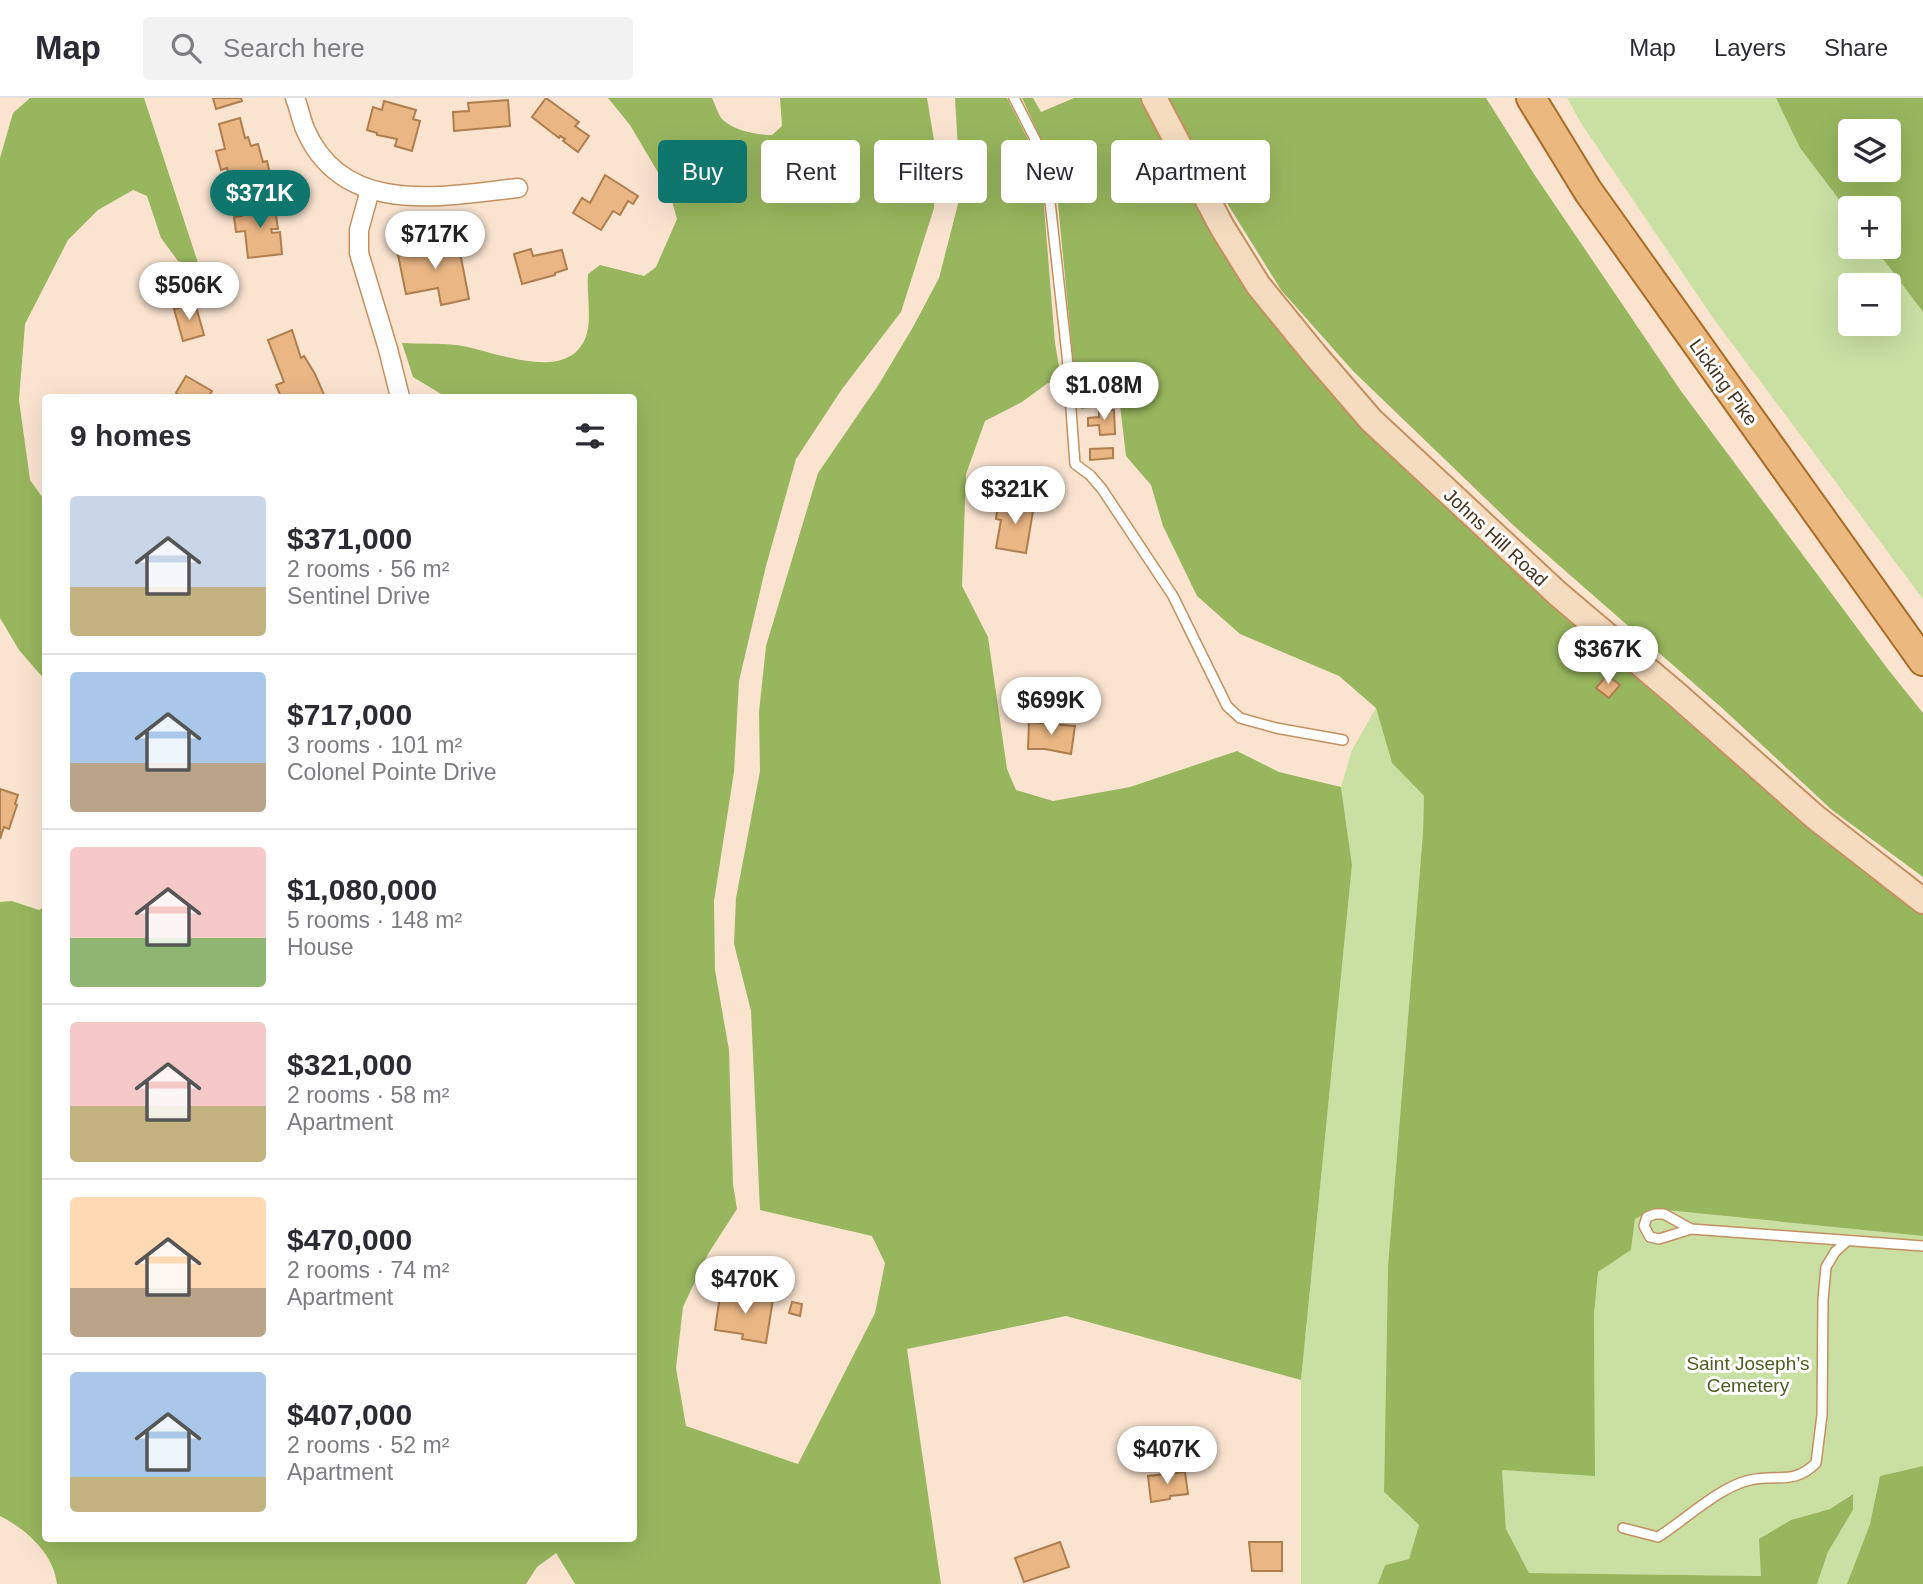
<!DOCTYPE html>
<meta charset="utf-8">
<style>
body{margin:0;font-family:Helvetica,sans-serif;background:#f2f2f3;color:#2b2b33;height:100vh;display:flex;flex-direction:column;font-size:26px;white-space:nowrap}
*{box-sizing:border-box;margin:0}
p{font-size:23px;color:#7c7c81}
.icon{flex:none;width:38px;height:38px;fill:none;stroke:currentColor;stroke-width:2;stroke-linecap:round;stroke-linejoin:round}
.map{position:relative;flex:1;overflow:hidden}
.details{position:absolute;left:42px;top:296px;width:595px;height:1148px;display:flex;flex-direction:column;background:#fff;border-radius:7px;box-shadow:0 7px 28px #0002}
.details>*{flex:none}
.guide{position:absolute;left:658px;top:42px;width:665px;height:63px;display:flex;gap:14px}
.controls{position:absolute;left:1838px;top:21px;display:grid;gap:14px}
.controls a{display:grid;place-items:center;width:63px;height:63px;border-radius:7px;background:#fff;box-shadow:0 7px 28px #0002;font-size:35px}
.price{position:absolute;translate:-50% -60px;padding:0 16px;border-radius:24px;background:#fff;color:#222;font-size:23px;line-height:46px;filter:drop-shadow(0 2px 4px #0008)}
.price::after{content:'';position:absolute;left:50%;top:42px;width:21px;height:16px;margin-left:-10px;background:inherit;clip-path:polygon(0 0,100% 0,50% 100%)}
.price.active{background:#0f766e;color:#fff}
ul{padding:0;list-style:none}
li{display:flex;align-items:center;gap:21px;height:175px;padding:0 28px}
li+li{border-top:2px solid #e1e1e2}
li span{display:grid;place-items:center;flex:none;width:196px;height:140px;border-radius:7px;color:#555}
li>.icon{margin-inline-start:auto}
span .icon{width:84px;height:84px;fill:#fffc;stroke-width:1}
li b{font-size:30px}
h2{display:flex;justify-content:space-between;align-items:center;height:84px;padding:0 28px;font-size:30px}
.tag{padding:0 24px;border-radius:7px;background:#fff;box-shadow:0 7px 28px #0002;font-size:24px;line-height:63px}
.tag.active{background:#0f766e;color:#fff}
header{display:flex;align-items:center;gap:42px;box-sizing:border-box;height:98px;padding:0 35px;background:#fff;border-bottom:2px solid #e1e1e2}
header strong{font-size:33px}
nav{display:flex;gap:38px;margin-inline-start:auto;font-size:24px}
.search{width:490px;height:63px;background:#f2f2f3;display:flex;align-items:center;gap:18px;box-sizing:border-box;padding:0 24px;border-radius:7px;color:#7c7c81;font-size:26px}
.map>svg:first-child{display:block}
.green{fill:#cae0a3;fill-rule:evenodd}
.forest{fill:#98b65e;fill-rule:evenodd}
.building{fill:#eab684;stroke:#af7e4e;stroke-width:2}
.lines{fill:none;stroke-linecap:round;stroke-linejoin:round}
.service-casing{stroke:#c39060;stroke-width:12}
.minor-casing{stroke:#c39060;stroke-width:21}
.secondary-casing{stroke:#c39060;stroke-width:28}
.primary-casing{stroke:#a96c26;stroke-width:32}
.service{stroke:#fff;stroke-width:9}
.minor{stroke:#fff;stroke-width:18}
.secondary{stroke:#f5dcbf;stroke-width:24}
.primary{stroke:#ebb97f;stroke-width:28}
.labels{text-anchor:middle;stroke-width:6;stroke-linejoin:round;paint-order:stroke}
.street-label{font-size:19px;fill:#47321e;stroke:#fff}
.park-label{font-size:19px;fill:#4c5f22;stroke:#fff}
</style>
<header>
<strong>Map</strong>
<div class="search"><svg class="icon" aria-label="search" viewBox="0 0 24 24"><circle cx="10" cy="10" r="6"/><path d="M15 15l6 6"/></svg>Search here</div>
<nav><a>Map</a><a>Layers</a><a>Share</a></nav>
</header>
<div class="map">
<svg width="1923" height="1486" viewBox="0 0 1923 1486">
<rect width="100%" height="100%" fill="#fae4d0"/>
<!-- green -->
<g class="green">
<path d="M1567 0H1776L1800 50 1850 116V149H1874L1923 214V501L1713 220 1581 25ZM1850 187H1888V226H1850Z"/>
<polygon points="1376,610 1392,665 1424,698 1423,734 1388,1168 1384,1394 1419,1427 1409,1461 1385,1467 1378,1486 1301,1486 1301,1282 1352,767 1341,689 1352,652"/>
<polygon points="1654,1111 1923,1138 1923,1368 1880,1378 1870,1426 1847,1486 1817,1486 1828,1454 1853,1412 1852,1396 1830,1411 1791,1422 1761,1478 1529,1475 1506,1431 1502,1372 1595,1377 1594,1217 1598,1174 1631,1152 1635,1121"/>
</g>
<!-- forest -->
<g class="forest">
<polygon points="30,0 144,0 200,171 178,163 161,140 147,98 133,92 98,112 68,142 25,226 19,302 30,382 45,403 45,582 19,552 0,520 0,60 13,15"/>
<path d="M608 0H712C715 6 718 16 722 21 734 33 757 37 772 37L782 28 780 0H927L936 54 934 110 901 214 842 291 796 361 766 468 739 583 734 674 714 803 715 872 729 952 733 1086 737 1111 708 1156 683 1209 676 1270 686 1328 798 1366 875 1215 885 1165 872 1138 760 1112 751 913 734 846 736 800 760 673 759 614 766 548 818 375 879 286 913 229 939 180 958 106V52L955 0H1007L1035 55 1043 96 1055 245 1062 286 1048 285 1022 304 985 323 966 376 962 488 988 539 1007 671 1016 692 1053 703 1130 689 1237 653 1279 674 1341 689 1352 767 1301 1282 1066 1218 907 1251 941 1486H575L556 1455 537 1469 526 1486H57C54 1456 26 1431 0 1418V804L12 803 39 812 45 808 46 1440H634V299H446L413 279 402 245C420 246 439 245 456 247 490 251 560 285 583 245 594 226 586 196 588 176L600 167 644 178 656 169 677 121 669 93 630 27Z"/>
<polygon points="1022,0 1033,0 1041,14 1074,0 1141,0 1213,140 1267,217 1344,308 1437,401 1560,513 1823,743 1871,777 1923,817 1923,1138 1655,1111 1635,1121 1631,1152 1598,1174 1594,1217 1595,1378 1502,1372 1506,1431 1529,1475 1761,1478 1759,1441 1791,1422 1830,1411 1853,1396 1853,1412 1828,1454 1817,1486 1378,1486 1385,1467 1409,1461 1419,1427 1384,1394 1388,1168 1423,734 1424,698 1392,665 1376,610 1339,578 1240,536 1197,498 1163,428 1151,387 1126,358 1120,307 1081,311 1075,283 1056,85 1046,52"/>
<polygon points="1168,0 1486,0 1534,76 1681,293 1887,570 1923,615 1923,779 1832,712 1722,610 1513,427 1353,273 1281,192 1204,68"/>
<path d="M1776 0H1923V214L1874 149H1888V110H1850V116L1800 50ZM1888 33V72H1850V33Z"/>
<polygon points="1923,1368 1923,1486 1847,1486 1870,1426 1880,1378"/>
</g>
<!-- building -->
<g class="building">
<polygon points="213,0 241,0 242,3 216,11"/>
<polygon points="546,0 579,24 575,28 589,38 578,54 563,43 565,41 560,38 559,40 532,19"/>
<polygon points="508,2 510,28 454,33 453,14 469,13 468,5"/>
<polygon points="384,3 416,12 413,21 420,23 412,53 395,48 397,41 377,37 377,35 367,32 373,9 382,12"/>
<polygon points="240,20 245,40 248,39 251,48 258,46 263,64 267,63 270,76 231,85 227,70 221,72 216,53 225,51 219,26"/>
<polygon points="605,77 638,98 633,106 628,103 620,117 613,113 601,132 573,115 582,100 590,105"/>
<polygon points="267,105 267,111 275,110 278,131 271,131 272,135 280,134 282,156 248,160 245,133 236,134 234,119 242,118 241,108"/>
<polygon points="452,143 454,150 459,149 469,201 441,207 438,190 406,196 397,152 416,148 418,155 421,154 420,150"/>
<polygon points="531,151 533,158 562,152 567,171 555,175 555,177 522,186 514,156"/>
<polygon points="195,205 204,237 183,243 174,211"/>
<polygon points="292,232 301,260 304,258 315,276 325,299 281,299 276,287 284,284 268,242"/>
<polygon points="186,278 212,293 208,299 183,299 176,295"/>
<polygon points="1114,312 1115,336 1100,337 1099,327 1088,328 1088,320 1099,319 1099,313"/>
<polygon points="1113,350 1113,360 1090,362 1090,351"/>
<polygon points="1004,402 1034,407 1026,455 996,450 1001,422 996,421 997,412 1002,413"/>
<polygon points="1607,577 1620,587 1609,600 1596,590"/>
<polygon points="1029,624 1075,628 1071,656 1045,651 1028,651"/>
<polygon points="0,691 18,697 15,706 17,707 9,731 4,729 0,741"/>
<polygon points="728,1193 744,1196 743,1201 750,1202 750,1198 773,1201 766,1245 742,1241 743,1236 715,1232 720,1197 727,1198"/>
<polygon points="792,1204 802,1206 800,1218 789,1215"/>
<polygon points="1185,1374 1188,1396 1170,1398 1170,1401 1151,1404 1148,1378"/>
<polygon points="1060,1444 1069,1469 1024,1484 1015,1460"/>
<polygon points="1249,1444 1282,1444 1282,1473 1252,1473"/>
</g>
<g class="lines">
<!-- service casing -->
<g class="service-casing">
<g id="service">
<polyline points="1014,0 1037,45 1047,77 1067,257 1075,366 1090,377 1102,391 1173,498 1227,608 1240,620 1276,630 1343,642"/>
<polygon points="1655,1116 1664,1116 1691,1131 1659,1141 1650,1139 1644,1128 1647,1119"/>
<polyline points="1691,1131 1923,1148"/>
<path d="M1623 1430 1658 1439C1685 1422 1719 1389 1750 1382 1778 1376 1794 1387 1816 1365L1822 1317 1823 1202 1826 1169 1835 1154 1847 1143"/>
</g>
</g>
<!-- minor casing -->
<g class="minor-casing">
<g id="minor">
<path d="M295 0C299 10 301 21 305 31 343 120 443 98 518 90"/>
<polyline points="370,92 359,132 359,155 388,251 400,299"/>
</g>
</g>
<!-- secondary casing -->
<g class="secondary-casing">
<polyline id="secondary" points="1154,0 1222,129 1258,187 1315,257 1371,322 1558,496 1676,596 1815,719 1923,803"/>
</g>
<!-- primary casing -->
<g class="primary-casing">
<polyline id="primary" points="1531,0 1588,93 1923,563"/>
</g>
<!-- service -->
<use href="#service" class="service"/>
<!-- minor -->
<use href="#minor" class="minor"/>
<!-- secondary -->
<use href="#secondary" class="secondary"/>
<!-- primary -->
<use href="#primary" class="primary"/>
</g>
<g class="labels">
<!-- street labels -->
<g class="street-label">
<text transform="translate(1724 284) rotate(54)" y="7">Licking Pike</text>
<text transform="translate(1496 439) rotate(43)" y="7">Johns Hill Road</text>
</g>
<!-- park labels -->
<g class="park-label">
<text x="1748" y="1272">Saint Joseph’s<tspan x="1748" dy="22">Cemetery</tspan></text>
</g>
</g>
</svg>
<div class="controls">
<a><svg class="icon" aria-label="layers" viewBox="0 0 24 24"><path d="M12 4l9 5-9 5-9-5zM3 14l9 5 9-5"/></svg></a>
<a>+</a>
<a>−</a>
</div>
<b class="price active" style="left:260px;top:132px">$371K</b>
<b class="price" style="left:435px;top:173px">$717K</b>
<b class="price" style="left:189px;top:224px">$506K</b>
<b class="price" style="left:1104px;top:324px">$1.08M</b>
<b class="price" style="left:1015px;top:428px">$321K</b>
<b class="price" style="left:1608px;top:588px">$367K</b>
<b class="price" style="left:1051px;top:639px">$699K</b>
<b class="price" style="left:745px;top:1218px">$470K</b>
<b class="price" style="left:1167px;top:1388px">$407K</b>
<div class="guide">
<a class="tag active">Buy</a>
<a class="tag">Rent</a>
<a class="tag">Filters</a>
<a class="tag">New</a>
<a class="tag">Apartment</a>
</div>
<section class="details">
<h2>9 homes<svg class="icon" aria-label="filters" viewBox="0 0 24 24"><path d="M4 7h16M4 17h16"/><circle cx="9" cy="7" r="2"/><circle cx="15" cy="17" r="2"/></svg></h2>
<ul>
<li><span style="background:linear-gradient(#c9d6e8 65%,#c2b280 0)"><svg class="icon" aria-label="home" viewBox="0 0 24 24"><path d="M3 11l9-7 9 7M6 9v11h12V9"/></svg></span><div><b>$371,000</b><p>2 rooms · 56 m²</p><p>Sentinel Drive</p></div></li>
<li><span style="background:linear-gradient(#a9c7e8 65%,#b9a48a 0)"><svg class="icon" aria-label="home" viewBox="0 0 24 24"><path d="M3 11l9-7 9 7M6 9v11h12V9"/></svg></span><div><b>$717,000</b><p>3 rooms · 101 m²</p><p>Colonel Pointe Drive</p></div></li>
<li><span style="background:linear-gradient(#f6c9c9 65%,#8fb573 0)"><svg class="icon" aria-label="home" viewBox="0 0 24 24"><path d="M3 11l9-7 9 7M6 9v11h12V9"/></svg></span><div><b>$1,080,000</b><p>5 rooms · 148 m²</p><p>House</p></div></li>
<li><span style="background:linear-gradient(#f6c9c9 60%,#c2b280 0)"><svg class="icon" aria-label="home" viewBox="0 0 24 24"><path d="M3 11l9-7 9 7M6 9v11h12V9"/></svg></span><div><b>$321,000</b><p>2 rooms · 58 m²</p><p>Apartment</p></div></li>
<li><span style="background:linear-gradient(#ffd9b3 65%,#b9a48a 0)"><svg class="icon" aria-label="home" viewBox="0 0 24 24"><path d="M3 11l9-7 9 7M6 9v11h12V9"/></svg></span><div><b>$470,000</b><p>2 rooms · 74 m²</p><p>Apartment</p></div></li>
<li><span style="background:linear-gradient(#a9c7e8 75%,#c2b280 0)"><svg class="icon" aria-label="home" viewBox="0 0 24 24"><path d="M3 11l9-7 9 7M6 9v11h12V9"/></svg></span><div><b>$407,000</b><p>2 rooms · 52 m²</p><p>Apartment</p></div></li>
</ul>
</section>
</div>
